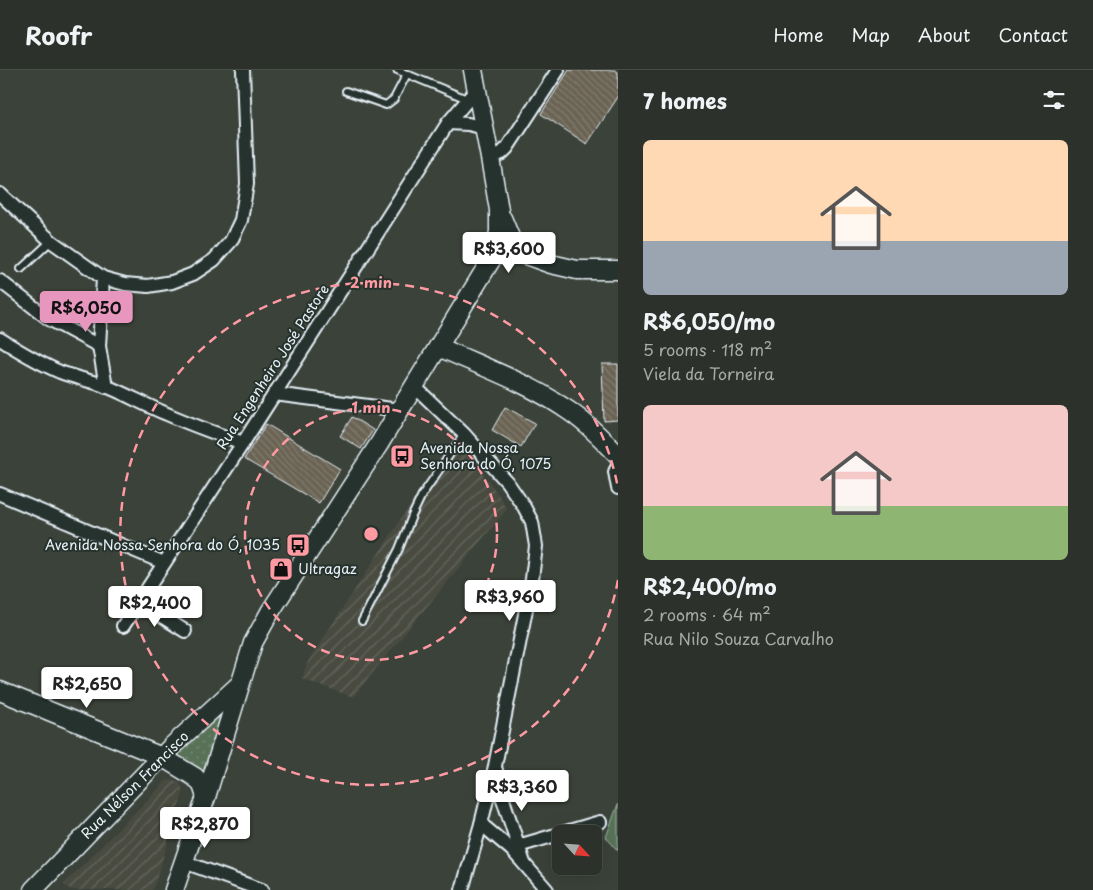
<!DOCTYPE html>
<meta charset="utf-8">
<style>
body{margin:0;font-family:"Playpen Sans",sans-serif;background:#383e37;color:#f1f3f6;height:100vh;display:flex;flex-direction:column;font-size:19px;white-space:nowrap}
*{box-sizing:border-box;margin:0}
p{font-size:16px;color:#a6aaa9}
.icon{flex:none;width:28px;height:28px;fill:none;stroke:currentColor;stroke-width:2;stroke-linecap:round;stroke-linejoin:round}
.map{position:relative;flex:1;overflow:hidden}
.panel{display:flex;flex-direction:column;background:#2c322b;width:475px}
.panel>*{flex:none}
.needle{width:32px;rotate:116deg}
.tools{position:absolute;left:552px;top:755px;display:grid;gap:10px}
.tools a{display:grid;place-items:center;width:50px;height:50px;border-radius:8px;background:#2c322b;box-shadow:0 5px 20px #0002,0 0 0 1px #484d47;font-size:25px}
.price{position:absolute;translate:-50% -42px;padding:0 11px;border-radius:5px;background:#fff;color:#222;font-size:16px;line-height:32px;filter:drop-shadow(0 1px 2px #0008)}
.price::after{content:'';position:absolute;left:50%;top:30px;width:15px;height:11px;margin-left:-8px;background:inherit;clip-path:polygon(0 0,100% 0,50% 100%)}
.price.active{background:#e797bd;color:#111}
ul{padding:0;list-style:none}
li{display:grid;align-content:center;gap:10px;height:265px;padding:0 25px}
li span{display:grid;place-items:center;height:155px;border-radius:8px;color:#555}
li>.icon{margin-inline-start:auto}
span .icon{width:90px;height:90px;fill:#fffc;stroke-width:1}
li b{font-size:21px}
h2{display:flex;justify-content:space-between;align-items:center;height:60px;padding:0 25px;font-size:21px}
header{display:flex;align-items:center;gap:30px;box-sizing:border-box;height:70px;padding:0 25px;background:#2c322b;border-bottom:1px solid #484d47}
header strong{font-size:24px}
nav{display:flex;gap:28px;margin-inline-start:auto;font-size:18px}
main{display:flex;flex:1;min-height:0}
.map>svg:first-child{display:block}
.industrial{fill:url(#industrial-furrows)}
.grass{fill:url(#grass-dots);stroke:#a0b2a8}
.pitch{fill:#587258;stroke:#a0b2a8}
.building{fill:url(#building-back-hatch);stroke:#e8f1f8}
.lines{fill:none;stroke-linecap:round;stroke-linejoin:round}
.lane-casing{stroke:#e8f1f8;stroke-width:10}
.street-casing{stroke:#e8f1f8;stroke-width:16}
.secondary-casing{stroke:#e8f1f8;stroke-width:21}
.lane{stroke:#26332d;stroke-width:6}
.street{stroke:#26332d;stroke-width:12}
.secondary{stroke:#26332d;stroke-width:18}
.ring{fill:none;stroke:#ff9aa2;stroke-width:2.5;stroke-dasharray:9 6}
.labels{text-anchor:middle;stroke-width:4;stroke-linejoin:round;paint-order:stroke}
.street-label{font-size:14px;fill:#e8f1f8;stroke:#26332d}
.poi-label{font-size:14px;fill:#e8f1f8;stroke:#26332d;text-anchor:start}
.centre{fill:#ff9aa2;stroke:#26332d;stroke-width:2.5}
.ring-label{font-size:15px;text-anchor:middle;font-weight:bold;fill:#ff9aa2;stroke:#26332d;stroke-width:4;stroke-linejoin:round;paint-order:stroke}
</style>
<header>
<strong>Roofr</strong>
<nav><a>Home</a><a>Map</a><a>About</a><a>Contact</a></nav>
</header>
<main>
<div class="map">
<svg width="618" height="820" viewBox="0 0 618 820">
<defs>
<pattern id="industrial-furrows" width="10" height="10" patternUnits="userSpaceOnUse" patternTransform="scale(1.25)"><rect width="10" height="10" fill="#494c41"/><path d="M-1 1l2-2M0 10L10 0M9 11l2-2" fill="none" stroke="#63665d"/></pattern>
<pattern id="grass-dots" width="8" height="8" patternUnits="userSpaceOnUse" patternTransform="scale(1.25)"><rect width="8" height="8" fill="#587258"/><path d="M2 2h.1M6 6h.1" fill="none" stroke="#708771" stroke-width="1.8" stroke-linecap="round"/></pattern>
<pattern id="building-back-hatch" width="6" height="6" patternUnits="userSpaceOnUse" patternTransform="scale(1.25)"><rect width="6" height="6" fill="#6b6454"/><path d="M-1 5l2 2M0 0l6 6M5-1l2 2" fill="none" stroke="#807b6d"/></pattern>
</defs>
<rect width="100%" height="100%" fill="#3b4239"/>
<filter id="ink" filterUnits="userSpaceOnUse"><feTurbulence type="fractalNoise" baseFrequency=".02" numOctaves="2"/><feDisplacementMap in="SourceGraphic" scale="10" xChannelSelector="R" yChannelSelector="G"/><feConvolveMatrix kernelMatrix="1 2 1 2 8 2 1 2 1" color-interpolation-filters="sRGB"/></filter>
<g filter="url(#ink)">
<!-- industrial -->
<g class="industrial">
<polygon points="452,371 463,381 478,397 498,424 507,439 353,627 302,609 307,593"/>
<polygon points="174,710 179,712 182,717 183,723 153,820 72,820 63,815 166,711"/>
</g>
<!-- grass -->
<polygon class="grass" points="220,648 223,651 205,707 191,693 176,686 213,649"/>
<!-- pitch -->
<polygon class="pitch" points="618,734 618,781 606,767"/>
<!-- building -->
<g class="building">
<polygon points="569,0 615,0 618,2 618,27 587,74 541,44"/>
<polygon points="602,294 618,294 618,350 604,351"/>
<polygon points="505,337 535,353 521,377 492,360"/>
<polygon points="352,347 373,360 361,379 340,366"/>
<polygon points="266,354 340,399 319,433 244,389"/>
</g>
<g class="lines">
<!-- lane casing -->
<g class="lane-casing">
<g id="lane">
<polyline points="397,0 467,29"/>
<polyline points="346,21 386,35 394,29 407,4"/>
<polyline points="21,199 51,171"/>
<polyline points="362,551 399,479 412,446 422,425 464,364"/>
</g>
</g>
<!-- street casing -->
<g class="street-casing">
<g id="street">
<polyline points="448,53 468,54 485,58"/>
<polyline points="490,88 502,83 507,78 558,0"/>
<polyline points="0,124 51,171 103,208 125,214 148,216 172,212 193,204 214,190 231,171 241,150 247,114 243,0"/>
<polyline points="103,208 99,276 106,317"/>
<polyline points="0,211 49,249 99,276"/>
<path d="M0 269C19 281 39 293 60 302 76 308 92 311 108 317 128 325 147 336 167 344 192 355 217 364 243 373"/>
<polyline points="414,316 464,364 507,412 523,435 532,452 536,476 532,509 495,696 481,754 462,820"/>
<polyline points="274,324 400,340"/>
<polyline points="618,395 615,402 618,418"/>
<polyline points="0,424 164,493"/>
<polyline points="139,532 185,561"/>
<polyline points="123,556 243,373 448,53 477,19"/>
<polyline points="496,700 499,717 524,793"/>
<polyline points="481,754 512,780 547,820"/>
<polyline points="512,780 518,776 600,752"/>
<polyline points="184,792 262,820"/>
</g>
</g>
<!-- secondary casing -->
<g class="secondary-casing">
<g id="secondary">
<polyline points="502,148 512,172 523,184 551,194 577,200 618,200"/>
<path d="M439 277C480 296 524 311 563 337 584 350 601 368 618 385"/>
<polyline points="0,621 162,687 195,707 202,715 206,727"/>
<polyline points="33,820 172,676 240,614"/>
<polyline points="174,820 206,727 253,573 270,542 379,374 494,185 499,162 499,140 490,88 473,0"/>
</g>
</g>
<!-- lane -->
<use href="#lane" class="lane"/>
<!-- street -->
<use href="#street" class="street"/>
<!-- secondary -->
<use href="#secondary" class="secondary"/>
</g>
</g>
<!-- distance rings -->
<g class="ring">
<circle cx="371" cy="464" r="126"/>
<path d="M618 510A251 251 0 1 1 618 418"/>
</g>
<!-- icons -->
<defs>
<g id="bus-square" transform="scale(1.25)"><rect x="-9" y="-9" width="18" height="18" rx="4" fill="#ff9aa2" stroke="#26332d"/><path d="M-5-6H5V4H4V6H2V4H-2V6H-4V4H-5ZM-3.5-4V0h7V-4ZM-3.5 1.2v1.5H-2V1.2ZM2 1.2v1.5H3.5V1.2Z" fill="#111"/></g>
<g id="shop-square" transform="scale(1.25)"><rect x="-9" y="-9" width="18" height="18" rx="4" fill="#ff9aa2" stroke="#26332d"/><path d="M-5-2.5h2.3a2.7 3.5 0 0 1 5.4 0H5L5.5 6h-11ZM-1.5-2.5h3a1.5 2.3 0 0 0-3 0Z" fill="#111"/></g>
</defs>
<g fill-rule="evenodd">
<use href="#bus-square" x="402" y="386"/>
<use href="#bus-square" x="298" y="475"/>
<use href="#shop-square" x="281" y="499"/>
</g>
<g class="labels">
<!-- street labels -->
<g class="street-label">
<text transform="translate(273 297) rotate(-57)" y="5">Rua Engenheiro José Pastore</text>
<text transform="translate(135 715) rotate(-45)" y="5">Rua Nélson Francisco</text>
</g>
<!-- poi labels -->
<g class="poi-label">
<text x="420" y="383">Avenida Nossa<tspan x="420" dy="16">Senhora do Ó, 1075</tspan></text>
<text x="280" y="480" text-anchor="end">Avenida Nossa Senhora do Ó, 1035</text>
<text x="298" y="504">Ultragaz</text>
</g>
</g>
<circle cx="371" cy="464" r="8" class="centre"/>
<g class="ring-label">
<text x="371" y="218">2 min</text>
<text x="371" y="343">1 min</text>
</g>
</svg>
<div class="tools">
<a><svg class="needle" viewBox="-14 -14 28 28"><path d="M0-13l5 13h-10z" fill="#e53935"/><path d="M0 13l5-13h-10z" fill="#a6aaa9"/></svg></a>
</div>
<b class="price" style="left:509px;top:204px">R$3,600</b>
<b class="price active" style="left:86px;top:263px">R$6,050</b>
<b class="price" style="left:510px;top:552px">R$3,960</b>
<b class="price" style="left:155px;top:558px">R$2,400</b>
<b class="price" style="left:87px;top:639px">R$2,650</b>
<b class="price" style="left:522px;top:742px">R$3,360</b>
<b class="price" style="left:205px;top:779px">R$2,870</b>
</div>
<section class="panel">
<h2>7 homes<svg class="icon" aria-label="filters" viewBox="0 0 24 24"><path d="M4 7h16M4 17h16"/><circle cx="9" cy="7" r="2"/><circle cx="15" cy="17" r="2"/></svg></h2>
<ul>
<li><span style="background:linear-gradient(#ffd9b3 65%,#9aa5b1 0)"><svg class="icon" aria-label="home" viewBox="0 0 24 24"><path d="M3 11l9-7 9 7M6 9v11h12V9"/></svg></span><div><b>R$6,050/mo</b><p>5 rooms · 118 m²</p><p>Viela da Torneira</p></div></li>
<li><span style="background:linear-gradient(#f6c9c9 65%,#8fb573 0)"><svg class="icon" aria-label="home" viewBox="0 0 24 24"><path d="M3 11l9-7 9 7M6 9v11h12V9"/></svg></span><div><b>R$2,400/mo</b><p>2 rooms · 64 m²</p><p>Rua Nilo Souza Carvalho</p></div></li>
</ul>
</section>
</main>
